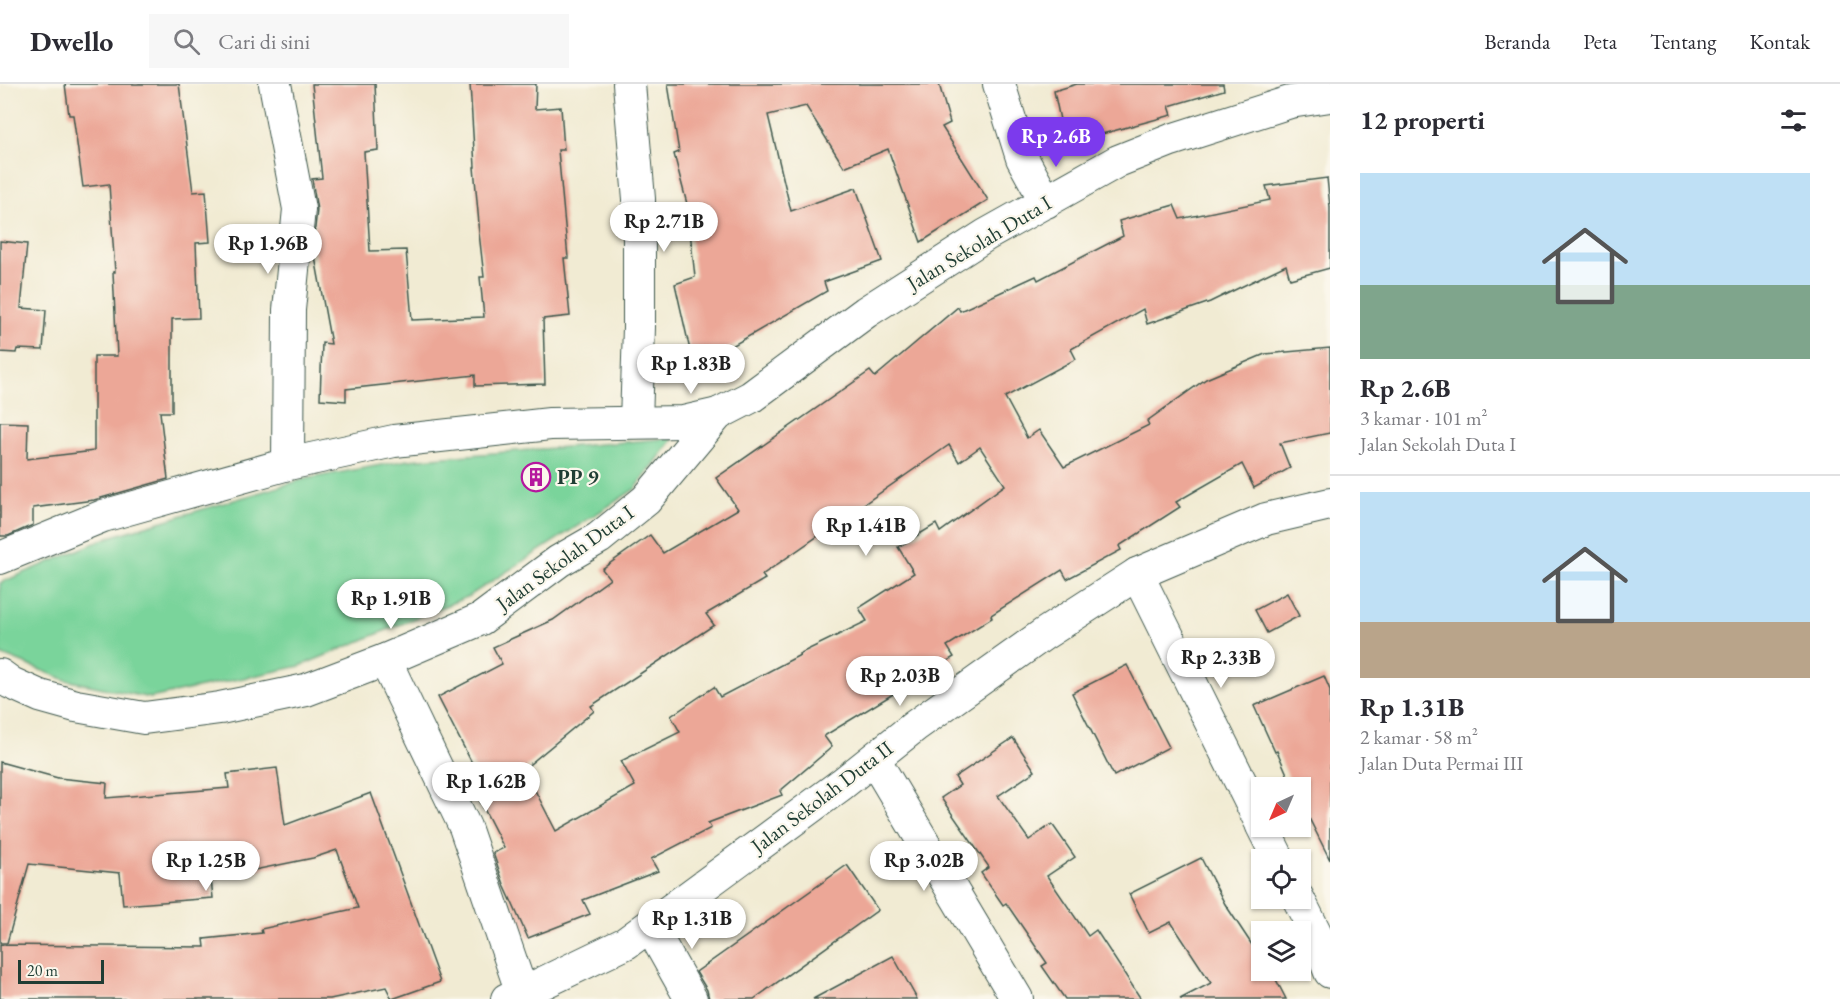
<!DOCTYPE html>
<html lang="id">
<meta charset="utf-8">
<style>
body{margin:0;font-family:"EB Garamond",serif;background:#f7f7f7;color:#2b2b33;height:100vh;display:flex;flex-direction:column;font-size:22px;white-space:nowrap}
*{box-sizing:border-box;margin:0}
p{font-size:20px;color:#7c7c81}
.icon{flex:none;width:33px;height:33px;fill:none;stroke:currentColor;stroke-width:2;stroke-linecap:round;stroke-linejoin:round}
.map{position:relative;flex:1;overflow:hidden}
.side{display:flex;flex-direction:column;background:#fff;width:510px}
.side>*{flex:none}
.needle{width:39px;rotate:224deg}
.fabs{position:absolute;left:1251px;top:693px;display:grid;gap:12px}
.fabs a{display:grid;place-items:center;width:60px;height:60px;border-radius:0px;background:#fff;box-shadow:0 2px 4px #0004;font-size:30px}
.scale{position:absolute;left:18px;bottom:15px;width:86px;box-sizing:border-box;padding-left:6px;border:3px solid #1f3d34;border-top:0;font-size:16px;line-height:21px;white-space:nowrap;color:#1f3d34;-webkit-text-stroke:4px #fbf7ec;paint-order:stroke}
.price{position:absolute;translate:-50% -51px;padding:0 14px;border-radius:21px;background:#fff;color:#222;font-size:20px;line-height:39px;filter:drop-shadow(0 2px 3px #0008)}
.price::after{content:'';position:absolute;left:50%;top:36px;width:18px;height:14px;margin-left:-9px;background:inherit;clip-path:polygon(0 0,100% 0,50% 100%)}
.price.selected{background:#7c3aed;color:#fff}
ul{padding:0;list-style:none}
li{display:grid;align-content:center;gap:12px;height:318px;padding:0 30px}
li+li{border-top:2px solid #e1e1e2}
li span{display:grid;place-items:center;height:186px;border-radius:0px;color:#555}
li>.icon{margin-inline-start:auto}
span .icon{width:108px;height:108px;fill:#fffc;stroke-width:1}
li b{font-size:26px}
h2{display:flex;justify-content:space-between;align-items:center;height:72px;padding:0 30px;font-size:26px}
header{display:flex;align-items:center;gap:36px;box-sizing:border-box;height:84px;padding:0 30px;background:#fff;border-bottom:2px solid #e1e1e2}
header strong{font-size:28px}
nav{display:flex;gap:33px;margin-inline-start:auto;font-size:21px}
.search{width:420px;height:54px;background:#f7f7f7;display:flex;align-items:center;gap:15px;box-sizing:border-box;padding:0 21px;border-radius:0px;color:#7c7c81;font-size:22px}
main{display:flex;flex:1;min-height:0}
.map>svg:first-child{display:block}
.green{fill:#7ad49b;stroke:#4c8868;stroke-width:1.5}
.building{fill:#eca797;fill-rule:evenodd}
.lines{fill:none;stroke-linecap:round;stroke-linejoin:round}
.minor-casing{stroke:#3e574c;stroke-width:34}
.minor{stroke:#fff;stroke-width:32}
.labels{text-anchor:middle;stroke-width:4.5;stroke-linejoin:round;paint-order:stroke}
.street-label{font-size:21px;fill:#1f3d34;stroke:#fbf7ec}
.poi-label{font-size:21px;font-weight:bold;fill:#1f3d34;stroke:#fbf7ec;text-anchor:start}
</style>
<header>
<strong>Dwello</strong>
<div class="search"><svg class="icon" aria-label="search" viewBox="0 0 24 24"><circle cx="10" cy="10" r="6"/><path d="M15 15l6 6"/></svg>Cari di sini</div>
<nav><a>Beranda</a><a>Peta</a><a>Tentang</a><a>Kontak</a></nav>
</header>
<main>
<div class="map">
<svg width="1330" height="915" viewBox="0 0 1330 915">
<rect width="100%" height="100%" fill="#fbf7ec"/>
<filter id="ink" filterUnits="userSpaceOnUse"><feTurbulence type="fractalNoise" baseFrequency=".0167" numOctaves="2"/><feDisplacementMap in="SourceGraphic" scale="12" xChannelSelector="R" yChannelSelector="G"/><feConvolveMatrix kernelMatrix="1 2 1 2 8 2 1 2 1" color-interpolation-filters="sRGB"/></filter>
<filter id="wash" filterUnits="userSpaceOnUse"><feTurbulence type="fractalNoise" baseFrequency=".008" numOctaves="4" result="noise"/><feDisplacementMap in="SourceGraphic" scale="24" xChannelSelector="R" yChannelSelector="G"/><feGaussianBlur stdDeviation="1.35" result="paint"/><feColorMatrix in="noise" values="0 0 0 0 0 0 0 0 0 0 0 0 0 0 0 0 0 1.4 0 .05"/><feComposite in="paint" operator="in"/></filter>
<g filter="url(#wash)">
<rect width="100%" height="100%" fill="#f1ebd3"/>
<!-- green -->
<polygon class="green" points="674,354 635,405 469,512 300,582 150,614 66,596 0,570 0,499 109,453 305,395 408,376"/>
<g id="blocks">
<!-- building -->
<g class="building">
<polygon points="65,0 179,0 193,108 206,107 210,158 196,159 199,234 172,235 172,328 160,328 168,395 94,416 33,424 33,441 8,452 0,452 0,338 28,339 27,375 94,367 94,272 117,272 113,188 115,188 109,100 83,103 73,31 69,31"/>
<polygon points="312,0 375,0 378,66 364,68 370,167 406,166 412,236 484,233 480,193 484,193 478,140 479,140 474,83 475,83 470,0 536,0 535,25 561,23 564,66 558,66 568,174 564,174 570,232 543,235 545,300 475,302 475,291 346,305 346,317 320,315 322,259 331,260 313,162 317,126 312,95 322,94"/>
<polygon points="668,0 939,0 950,39 942,43 988,116 921,158 888,65 844,83 806,22 768,31 791,127 856,104 882,177 824,198 827,207 694,284 675,200 695,193 687,120 674,70 679,68"/>
<polygon points="1077,0 1223,0 1224,6 1169,22 1172,31 1065,60 1054,7"/>
<path d="M1327 94 1330 123V184L1290 195 1286 181 1210 218 1147 240 1143 225 1071 265 1076 275 1005 313 1027 354 1039 346 1064 383 1149 341 1147 337 1206 295 1265 270 1330 264V349L1280 359 1290 384 1254 404 1242 380 1176 418 1180 423 1119 462 1121 466 1067 495 1062 486 991 531 992 534 947 562 954 573 824 652 832 663 780 707 782 711 708 739 711 744 651 775 658 787 583 816 590 830 528 854 505 803 493 769 504 764 480 717 489 712 438 613 502 580 493 563 553 536 610 495 602 485 650 451 663 469 738 425 716 394 870 287 875 293 958 223 960 227 1036 192 1038 196 1123 152 1119 137 1174 121 1180 135 1270 116 1266 102ZM949 361 959 378 980 363 1005 401 940 448 936 440 898 463 914 489 859 524 867 537 799 570 800 571 720 613 714 603 671 632 680 648 621 677 635 702 556 747 524 685 594 627 591 622 714 541 706 530 765 495 762 491Z"/>
<polygon points="0,157 27,160 21,224 46,226 43,266 17,265 16,269 0,268"/>
<polygon points="1287,509 1299,532 1267,549 1255,526"/>
<polygon points="1127,581 1169,663 1114,692 1072,609"/>
<polygon points="1324,592 1330,606 1330,776 1300,716 1300,704 1293,704 1277,667 1275,668 1254,622"/>
<polygon points="1013,654 1035,687 998,712 1029,756 1052,740 1075,773 1047,792 1088,852 1096,846 1141,915 1065,915 1042,882 1047,879 1006,819 1003,821 981,789 989,783 941,714 960,701 955,693"/>
<polygon points="0,678 58,694 107,699 106,714 229,704 227,690 277,684 285,741 371,709 440,898 392,915 386,903 330,915 0,915 0,861 205,863 204,855 262,849 261,845 358,824 337,766 313,774 211,795 213,814 123,821 120,789 29,780 7,859 0,859"/>
<polygon points="1201,774 1225,820 1262,876 1262,886 1271,886 1286,915 1180,915 1211,899 1171,838 1149,849 1129,810"/>
<polygon points="847,781 878,826 754,915 709,915 707,906 696,888"/>
<polygon points="893,872 917,915 813,915"/>
</g>
</g>
</g>
<g filter="url(#ink)">
<use href="#blocks" fill-opacity="0" stroke="#3e574c" stroke-width="1.5"/>
<g class="lines">
<!-- minor casing -->
<g class="minor-casing">
<g id="minor">
<polyline points="275,0 299,125 289,226 288,380"/>
<polyline points="629,0 639,115 639,243 636,338"/>
<polyline points="999,0 1022,74 1046,118"/>
<polyline points="0,474 103,432 288,380 394,357 550,340 683,338 718,330 751,313 866,228 986,151 1118,77 1171,56 1290,18 1330,12"/>
<polyline points="1137,490 1262,741"/>
<polyline points="385,576 465,743 522,909"/>
<polyline points="0,591 11,599 40,612 76,622 144,634 220,624 306,606 385,576 481,535 559,477 599,454 646,416 718,330"/>
<polyline points="874,675 1017,915"/>
<polyline points="1262,742 1279,776"/>
<polyline points="1298,814 1315,848 1330,888"/>
<polyline points="650,842 691,915"/>
<polyline points="507,915 522,909 626,859 842,700 915,642 1044,550 1137,490 1266,435 1330,420"/>
</g>
</g>
<!-- minor -->
<use href="#minor" class="minor"/>
</g>
</g>
<!-- icons -->
<defs>
<g id="building-ring" transform="scale(1.5)"><circle r="9.5" fill="#fbf7ec" stroke="#b5179e" stroke-width="1.5"/><path d="M-4-6H4V6H1V3H-1V6H-4ZM-2.5-4.3h1.7v1.8h-1.7ZM.8-4.3h1.7v1.8H.8ZM-2.5-1h1.7V.8h-1.7ZM.8-1h1.7V.8H.8Z" fill="#b5179e"/></g>
</defs>
<g fill-rule="evenodd">
<use href="#building-ring" x="536" y="393"/>
</g>
<g class="labels">
<!-- street labels -->
<g class="street-label">
<text transform="translate(979 159) rotate(-31)" y="7">Jalan Sekolah Duta I</text>
<text transform="translate(565 474) rotate(-36)" y="7">Jalan Sekolah Duta I</text>
<text transform="translate(822 713) rotate(-37)" y="7">Jalan Sekolah Duta II</text>
</g>
<!-- poi labels -->
<g class="poi-label">
<text x="557" y="400">PP 9</text>
</g>
</g>
</svg>
<div class="fabs">
<a><svg class="needle" viewBox="-14 -14 28 28"><path d="M0-13l5 13h-10z" fill="#e53935"/><path d="M0 13l5-13h-10z" fill="#7c7c81"/></svg></a>
<a><svg class="icon" aria-label="locate" viewBox="0 0 24 24"><circle cx="12" cy="12" r="6"/><path d="M12 2v4M12 18v4M2 12h4M18 12h4"/></svg></a>
<a><svg class="icon" aria-label="layers" viewBox="0 0 24 24"><path d="M12 4l9 5-9 5-9-5zM3 14l9 5 9-5"/></svg></a>
</div>
<div class="scale">20 m</div>
<b class="price selected" style="left:1056px;top:84px">Rp 2.6B</b>
<b class="price" style="left:664px;top:169px">Rp 2.71B</b>
<b class="price" style="left:268px;top:191px">Rp 1.96B</b>
<b class="price" style="left:691px;top:311px">Rp 1.83B</b>
<b class="price" style="left:866px;top:473px">Rp 1.41B</b>
<b class="price" style="left:391px;top:546px">Rp 1.91B</b>
<b class="price" style="left:1221px;top:605px">Rp 2.33B</b>
<b class="price" style="left:900px;top:623px">Rp 2.03B</b>
<b class="price" style="left:486px;top:729px">Rp 1.62B</b>
<b class="price" style="left:206px;top:808px">Rp 1.25B</b>
<b class="price" style="left:924px;top:808px">Rp 3.02B</b>
<b class="price" style="left:692px;top:866px">Rp 1.31B</b>
</div>
<section class="side">
<h2>12 properti<svg class="icon" aria-label="filters" viewBox="0 0 24 24"><path d="M4 7h16M4 17h16"/><circle cx="9" cy="7" r="2"/><circle cx="15" cy="17" r="2"/></svg></h2>
<ul>
<li><span style="background:linear-gradient(#bfe0f5 60%,#7fa58c 0)"><svg class="icon" aria-label="home" viewBox="0 0 24 24"><path d="M3 11l9-7 9 7M6 9v11h12V9"/></svg></span><div><b>Rp 2.6B</b><p>3 kamar · 101 m²</p><p>Jalan Sekolah Duta I</p></div></li>
<li><span style="background:linear-gradient(#bfe0f5 70%,#b9a48a 0)"><svg class="icon" aria-label="home" viewBox="0 0 24 24"><path d="M3 11l9-7 9 7M6 9v11h12V9"/></svg></span><div><b>Rp 1.31B</b><p>2 kamar · 58 m²</p><p>Jalan Duta Permai III</p></div></li>
</ul>
</section>
</main>
